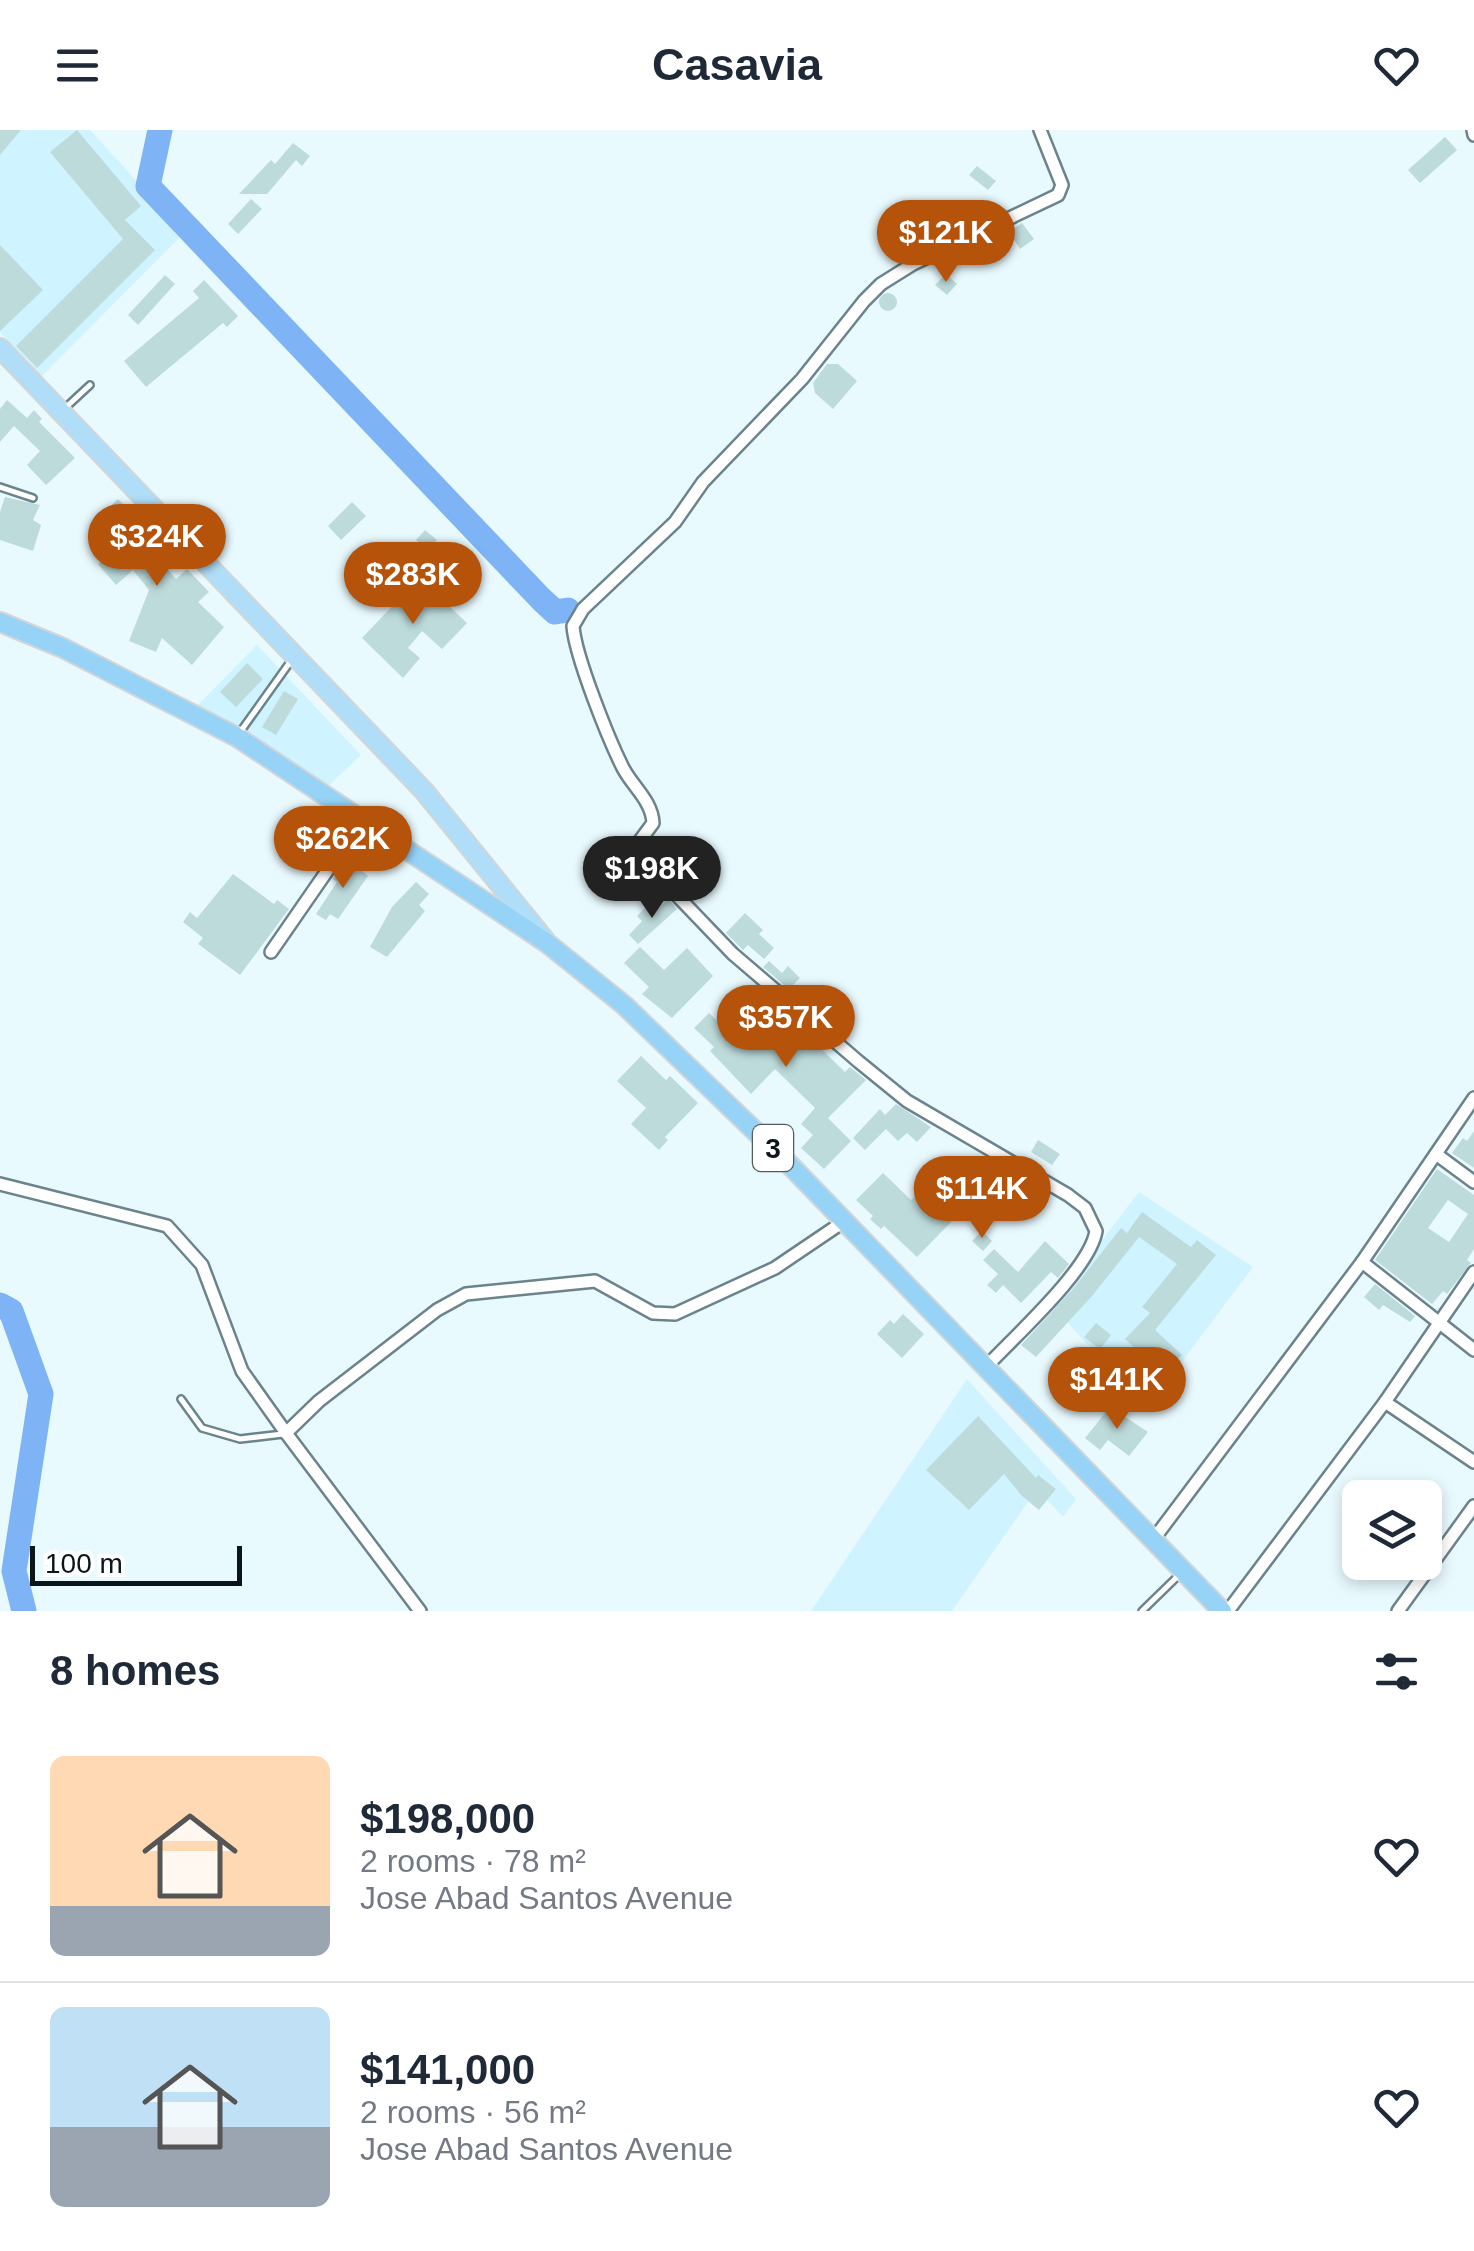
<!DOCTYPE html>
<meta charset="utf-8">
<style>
body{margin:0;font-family:Helvetica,sans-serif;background:#f2f2f3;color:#1f2937;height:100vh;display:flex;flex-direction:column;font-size:38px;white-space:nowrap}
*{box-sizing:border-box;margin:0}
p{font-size:32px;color:#747a83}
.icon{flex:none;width:55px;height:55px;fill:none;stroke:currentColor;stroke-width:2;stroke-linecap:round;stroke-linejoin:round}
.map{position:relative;height:1481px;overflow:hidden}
.panel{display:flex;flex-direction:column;background:#fff;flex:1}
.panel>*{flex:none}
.controls{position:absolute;left:1342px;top:1350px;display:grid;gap:20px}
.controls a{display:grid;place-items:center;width:100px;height:100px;border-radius:15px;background:#fff;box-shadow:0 5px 15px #0003;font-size:50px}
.scale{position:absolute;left:30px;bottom:25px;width:212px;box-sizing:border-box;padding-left:10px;border:5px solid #0c1619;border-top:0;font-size:28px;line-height:35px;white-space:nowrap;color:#0c1619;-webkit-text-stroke:8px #fff;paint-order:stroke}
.price{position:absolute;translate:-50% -85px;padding:0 22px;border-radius:35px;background:#b45309;color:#fff;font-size:32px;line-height:65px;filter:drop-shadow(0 2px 5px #0008)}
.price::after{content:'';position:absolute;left:50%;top:60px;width:30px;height:22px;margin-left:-15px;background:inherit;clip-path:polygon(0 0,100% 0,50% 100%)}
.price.selected{background:#222;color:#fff}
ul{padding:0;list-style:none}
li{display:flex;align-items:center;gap:30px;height:250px;padding:0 50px}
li+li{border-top:2px solid #e0e1e3}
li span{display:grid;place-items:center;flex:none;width:280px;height:200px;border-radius:15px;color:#555}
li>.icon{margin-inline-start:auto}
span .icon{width:120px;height:120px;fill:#fffc;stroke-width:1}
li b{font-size:42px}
h2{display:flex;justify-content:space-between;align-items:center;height:120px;padding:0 50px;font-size:42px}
header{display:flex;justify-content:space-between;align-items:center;height:130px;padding:0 50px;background:#fff;font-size:45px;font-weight:800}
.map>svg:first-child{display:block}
.built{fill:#cff4ff}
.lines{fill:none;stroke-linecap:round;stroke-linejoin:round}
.river{stroke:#7eb4f5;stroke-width:25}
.building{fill:#bedbdc;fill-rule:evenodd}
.service-casing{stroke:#6b848b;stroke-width:10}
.minor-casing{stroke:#6b848b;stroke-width:16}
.primary-casing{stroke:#d3d5d6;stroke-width:22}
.trunk-casing{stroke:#d3d5d6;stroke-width:22}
.service{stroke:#fff;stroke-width:5}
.minor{stroke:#fff;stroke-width:11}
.primary{stroke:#b0def8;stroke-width:18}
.trunk{stroke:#96d3f6;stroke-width:18}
.labels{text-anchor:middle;stroke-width:10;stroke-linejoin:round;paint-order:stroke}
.shield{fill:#fff;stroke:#555c5e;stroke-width:2.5}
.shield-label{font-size:28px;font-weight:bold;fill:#0c1619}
</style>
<header><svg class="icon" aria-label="menu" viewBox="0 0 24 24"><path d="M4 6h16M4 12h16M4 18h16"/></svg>Casavia<svg class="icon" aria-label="heart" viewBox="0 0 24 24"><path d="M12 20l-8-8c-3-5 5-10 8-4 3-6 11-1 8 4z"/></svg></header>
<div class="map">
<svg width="1474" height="1481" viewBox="0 0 1474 1481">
<rect width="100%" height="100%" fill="#e9fafe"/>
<!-- built -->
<g class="built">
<polygon points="0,0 90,0 184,103 41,247 0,202"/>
<polygon points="257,515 361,625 329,655 242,600 197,576"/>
<polygon points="1139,1062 1253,1137 1162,1258 1087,1214 1052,1175"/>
<polygon points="967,1249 1076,1369 1063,1387 1037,1359 952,1481 811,1481"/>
</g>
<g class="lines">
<!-- river -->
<g class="river">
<polyline points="160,0 148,56 541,469 555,482 568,480"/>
<polyline points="0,1175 11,1181 41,1264 14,1441 24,1481"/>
</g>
</g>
<!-- building -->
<g class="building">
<polygon points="0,0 21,0 0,25"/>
<polygon points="77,0 141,76 125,90 155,120 37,238 16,216 123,109 50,22"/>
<polygon points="1445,7 1457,20 1420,53 1408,40"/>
<polygon points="293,13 310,26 302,36 296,30 267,64 239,64 271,30 275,34"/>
<polygon points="977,36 996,51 988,60 969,45"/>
<polygon points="251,69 262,79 238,104 228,94"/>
<polygon points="1022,93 1034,109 1020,119 1009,102"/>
<polygon points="0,115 43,160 0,201"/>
<polygon points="946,144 957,154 947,165 935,155"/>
<polygon points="165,145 175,154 138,195 128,185"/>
<polygon points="204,150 238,186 227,197 223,193 146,257 124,231 199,168 193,161"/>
<circle cx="888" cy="172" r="9"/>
<polygon points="827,234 838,234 857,251 833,279 815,263 813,253"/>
<polygon points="7,270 27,288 34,280 42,289 39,292 75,328 46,355 27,335 40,321 14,296 0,312 0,279"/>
<polygon points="5,367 40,375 33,390 41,395 33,421 0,410 0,382"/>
<polygon points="118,369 151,401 143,411 176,449 187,439 209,462 198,472 224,497 192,535 162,508 156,522 129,511 149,460 133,440 116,455 98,434 109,425 93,407 107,394 100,386"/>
<polygon points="352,372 366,386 341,410 328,396"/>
<polygon points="425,400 437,410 427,420 416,410"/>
<polygon points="419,448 467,493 442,519 422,501 408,518 420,528 403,548 362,508"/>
<polygon points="247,533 263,549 236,577 220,562"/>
<polygon points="284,561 298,569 276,605 262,597"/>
<polygon points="347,729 368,746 338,789 330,784 326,790 316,784 337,752 333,749"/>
<polygon points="233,744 274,774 277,770 289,779 240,845 198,814 203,808 183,792 190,782 197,788"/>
<polygon points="416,752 429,764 419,775 425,781 387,827 370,817 392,777"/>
<polygon points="668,769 677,779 638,814 629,805 642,791 637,786 645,778 652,785"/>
<polygon points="745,783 763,800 759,804 774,818 764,829 748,815 743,820 726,803"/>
<polygon points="640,817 664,840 687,818 713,846 672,888 642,864 649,857 624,833"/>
<polygon points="769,831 782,843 788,836 800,848 789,859 763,837"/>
<polygon points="768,866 796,890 785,902 801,917 810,908 845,942 850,937 866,950 828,988 851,1011 824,1039 801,1018 813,1005 801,994 815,978 775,939 751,964 710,921 714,917 694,898 709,883 729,902"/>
<polygon points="641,926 666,950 670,946 698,973 665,1007 668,1010 659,1020 631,994 646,978 617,951"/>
<polygon points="896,974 931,997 917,1012 907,1003 898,1011 886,999 865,1020 853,1008 880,979 885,985"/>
<polygon points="1474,1001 1474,1038 1452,1023 1463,1008 1467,1011"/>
<polygon points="1038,1010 1060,1024 1052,1035 1031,1022"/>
<path d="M1437 1039 1474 1065V1119L1467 1130 1471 1133 1447 1164 1443 1161 1432 1174 1375 1130ZM1448 1070 1468 1084 1449 1112 1428 1098Z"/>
<polygon points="883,1043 911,1070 915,1066 918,1069 927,1059 954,1089 917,1127 884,1096 881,1099 870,1089 873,1086 856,1070"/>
<polygon points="1142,1082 1191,1117 1197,1110 1216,1125 1155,1200 1182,1225 1163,1244 1125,1209 1150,1183 1142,1177 1177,1134 1139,1107 1092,1166 1036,1227 1021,1215 1073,1159 1121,1098 1127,1103"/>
<polygon points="982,1101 992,1111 983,1121 972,1111"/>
<polygon points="1045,1111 1069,1134 1058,1148 1051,1142 1021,1173 1003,1155 996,1163 987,1155 998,1144 983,1130 994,1119 1018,1142"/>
<polygon points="1375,1154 1415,1186 1410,1192 1383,1175 1379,1180 1364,1167"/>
<polygon points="903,1184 924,1204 902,1228 877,1204 890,1190 894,1194"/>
<polygon points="1096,1193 1111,1205 1100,1219 1084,1207"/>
<polygon points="1110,1277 1148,1302 1129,1326 1108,1310 1100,1320 1085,1308"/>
<polygon points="978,1286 1036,1348 1038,1345 1056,1359 1039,1380 1022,1366 1004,1344 969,1380 926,1340"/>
</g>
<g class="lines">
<!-- service casing -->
<g class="service-casing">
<g id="service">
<polyline points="63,280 90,255"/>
<polyline points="0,357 33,368"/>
<polyline points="238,605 293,528"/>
<polyline points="181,1269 202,1298 240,1309 283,1304"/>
<polyline points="1142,1481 1179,1445"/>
</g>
</g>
<!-- minor casing -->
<g class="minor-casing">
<g id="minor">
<polyline points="1473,0 1474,5"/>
<polyline points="271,822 363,689"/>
<polyline points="1436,1024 1474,1052"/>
<polyline points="0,1054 167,1096 202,1135 242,1241 286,1303"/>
<polyline points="1362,1132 1474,1220"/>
<path d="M986 1237C1015 1206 1090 1139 1096 1101L1085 1078 1068 1065 907 971 859 932 733 824 641 728 636 716 653 693C652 671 633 657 623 638 609 610 575 526 573 496L583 479 675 392 703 352 802 249 864 171 881 154 913 134 1058 65 1062 55 1040 0"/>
<polyline points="1385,1272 1474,1332"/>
<polyline points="1153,1410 1362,1132 1474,968"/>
<polyline points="420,1481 286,1303 319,1271 437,1180 466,1164 595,1151 653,1183 675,1184 775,1138 843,1092"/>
<polyline points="1228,1481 1385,1272 1474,1142"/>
<polyline points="1398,1481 1474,1376"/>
</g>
</g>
<!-- primary casing -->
<g class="primary-casing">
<polyline id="primary" points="0,218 424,661 544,809"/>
</g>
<!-- trunk casing -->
<g class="trunk-casing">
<polyline id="trunk" points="0,492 63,518 237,607 547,813 624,875 786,1031 1222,1481"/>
</g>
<!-- service -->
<use href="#service" class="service"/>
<!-- minor -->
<use href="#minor" class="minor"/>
<!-- primary -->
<use href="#primary" class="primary"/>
<!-- trunk -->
<use href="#trunk" class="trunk"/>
</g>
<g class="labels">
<!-- shield labels -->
<rect class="shield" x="753" y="995" width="40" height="46" rx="8"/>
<g class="shield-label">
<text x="773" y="1028">3</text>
</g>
</g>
</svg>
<div class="controls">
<a><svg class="icon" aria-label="layers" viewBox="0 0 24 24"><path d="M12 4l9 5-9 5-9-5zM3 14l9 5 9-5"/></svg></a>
</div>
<div class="scale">100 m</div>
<b class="price" style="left:946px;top:155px">$121K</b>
<b class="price" style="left:157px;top:459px">$324K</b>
<b class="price" style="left:413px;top:497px">$283K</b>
<b class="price" style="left:343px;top:761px">$262K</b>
<b class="price selected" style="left:652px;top:791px">$198K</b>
<b class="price" style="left:786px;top:940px">$357K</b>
<b class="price" style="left:982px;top:1111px">$114K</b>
<b class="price" style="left:1117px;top:1302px">$141K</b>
</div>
<section class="panel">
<h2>8 homes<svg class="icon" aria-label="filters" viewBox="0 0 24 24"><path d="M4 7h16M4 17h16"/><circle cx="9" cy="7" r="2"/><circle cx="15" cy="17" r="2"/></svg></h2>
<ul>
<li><span style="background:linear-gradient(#ffd9b3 75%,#9aa5b1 0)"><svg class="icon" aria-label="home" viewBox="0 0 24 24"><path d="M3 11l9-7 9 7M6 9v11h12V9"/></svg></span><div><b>$198,000</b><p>2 rooms · 78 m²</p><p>Jose Abad Santos Avenue</p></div><svg class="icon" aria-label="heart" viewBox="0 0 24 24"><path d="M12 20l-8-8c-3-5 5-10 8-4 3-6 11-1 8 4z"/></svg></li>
<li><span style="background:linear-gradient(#bfe0f5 60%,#9aa5b1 0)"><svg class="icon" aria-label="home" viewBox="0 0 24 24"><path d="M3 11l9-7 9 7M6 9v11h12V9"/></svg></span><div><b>$141,000</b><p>2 rooms · 56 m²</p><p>Jose Abad Santos Avenue</p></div><svg class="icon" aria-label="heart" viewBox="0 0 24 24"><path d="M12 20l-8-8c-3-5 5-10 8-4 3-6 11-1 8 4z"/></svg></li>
</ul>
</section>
